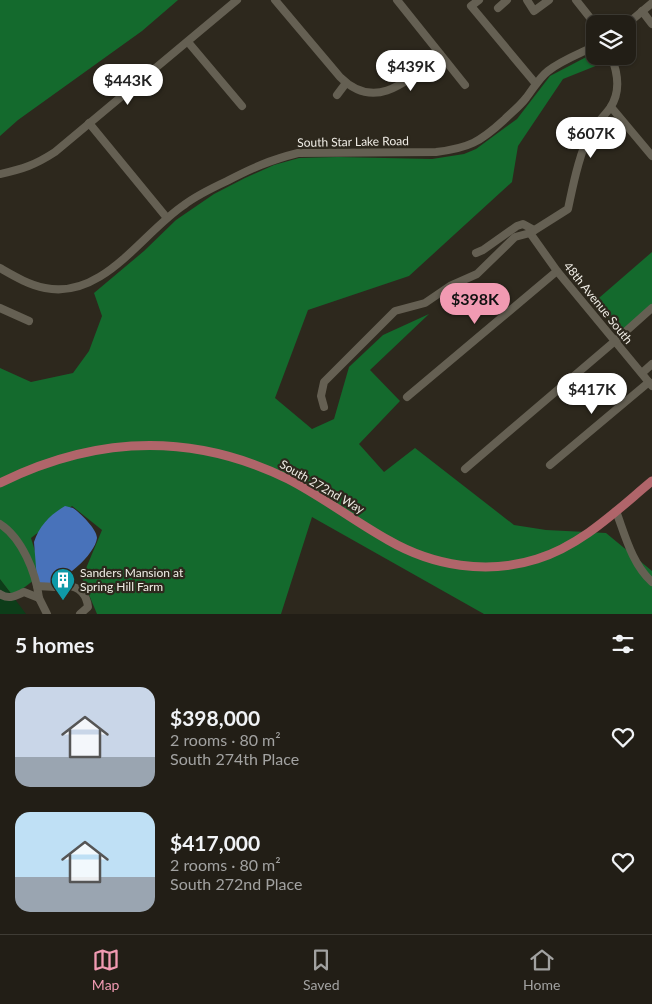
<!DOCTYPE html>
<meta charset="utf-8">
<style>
body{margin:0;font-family:Lato,sans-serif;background:#2a271f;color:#f1f3f6;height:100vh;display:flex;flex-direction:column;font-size:19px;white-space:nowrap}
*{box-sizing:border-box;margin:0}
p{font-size:16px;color:#a2a2a1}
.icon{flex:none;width:28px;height:28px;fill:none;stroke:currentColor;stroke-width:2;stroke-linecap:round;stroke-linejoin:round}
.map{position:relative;height:614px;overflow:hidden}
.details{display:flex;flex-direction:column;background:#221e16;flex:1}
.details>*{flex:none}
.tools{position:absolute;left:586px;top:15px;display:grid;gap:10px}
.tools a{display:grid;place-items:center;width:50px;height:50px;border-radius:10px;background:#221e16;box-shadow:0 1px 4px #0004,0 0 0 1px #3f3c35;font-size:25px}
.price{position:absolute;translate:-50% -42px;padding:0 11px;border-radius:18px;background:#fff;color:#222;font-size:16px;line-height:32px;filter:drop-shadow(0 1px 2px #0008)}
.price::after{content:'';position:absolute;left:50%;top:30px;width:15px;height:11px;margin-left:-8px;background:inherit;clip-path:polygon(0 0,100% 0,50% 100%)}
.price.selected{background:#f19ab2;color:#111}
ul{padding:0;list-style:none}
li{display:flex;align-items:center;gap:15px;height:125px;padding:0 15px}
li span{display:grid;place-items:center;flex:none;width:140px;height:100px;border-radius:15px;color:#555}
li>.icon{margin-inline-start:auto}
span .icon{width:60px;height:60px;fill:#fffc;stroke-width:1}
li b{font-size:21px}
h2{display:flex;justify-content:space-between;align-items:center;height:60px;padding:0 15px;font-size:21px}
.tab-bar{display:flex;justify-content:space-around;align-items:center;height:70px;border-top:1px solid #3f3c35;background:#221e16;font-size:14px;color:#a2a2a1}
.tab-bar a{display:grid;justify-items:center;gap:2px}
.tab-bar .selected{color:#f19ab2}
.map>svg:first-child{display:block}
.green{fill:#0d3d19}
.forest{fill:#146a2d}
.water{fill:#4872ba}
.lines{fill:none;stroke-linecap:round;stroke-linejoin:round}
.minor{stroke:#656053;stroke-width:8}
.major{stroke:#b0656a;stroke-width:9}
.labels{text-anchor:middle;stroke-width:4.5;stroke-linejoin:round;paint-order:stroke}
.street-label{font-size:12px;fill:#f0ede6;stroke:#2d281d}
.poi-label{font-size:12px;fill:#f0ede6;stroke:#2d281d;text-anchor:start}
</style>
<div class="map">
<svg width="652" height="614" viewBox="0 0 652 614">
<rect width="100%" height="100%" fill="#2d281d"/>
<!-- green -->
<polygon class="green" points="0,579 26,614 0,614"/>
<!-- forest -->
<g class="forest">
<polygon points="0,0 178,0 142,31 18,120 0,136"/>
<polygon points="592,54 598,65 563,79 518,146 512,182 409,276 308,310 275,398 312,429 334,419 349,367 383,335 429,314 370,370 400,401 359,444 384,472 415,448 514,525 546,530 606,533 652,571 652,614 484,614 312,517 281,614 97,614 82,578 102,530 72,506 31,538 42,574 13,596 0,579 0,368 31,382 73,373 89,351 102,316 94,293 144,251 176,220 214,194 245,178 274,165 299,158 338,157 432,159 464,154 476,149 517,119 550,76"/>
<polygon points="652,252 652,308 622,335 592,304"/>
</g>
<!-- water -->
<path class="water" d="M65 506C68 507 70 507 73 508 80 513 97 529 97 538 95 556 56 590 38 583L37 580 34 542C39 526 51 514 65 506Z"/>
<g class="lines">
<!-- minor -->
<g class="minor">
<path d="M275 0 340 77C377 114 410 78 440 54"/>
<polyline points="397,0 465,85"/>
<polyline points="479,0 471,6 536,84"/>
<polyline points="527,0 534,11 549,0"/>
<polyline points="576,0 595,24"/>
<polyline points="498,8 507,0"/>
<polyline points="642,11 652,24"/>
<polyline points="627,24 652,3"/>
<polyline points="188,42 242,106"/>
<polyline points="337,95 346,83"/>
<polyline points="611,107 652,156"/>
<polyline points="89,123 167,218"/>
<path d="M0 174C23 169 35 165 55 152L237 0"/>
<polyline points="530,233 557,271 652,386"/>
<polyline points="476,253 483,250 517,226 523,224 534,230"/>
<path d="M0 268C14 276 29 285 45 288 103 300 142 233 184 205 197 195 212 188 227 181 252 168 270 160 298 153L436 152C469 148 480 142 504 120 511 113 520 106 526 98 533 89 539 78 548 71 562 60 579 54 595 46"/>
<polyline points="0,308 29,321"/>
<polyline points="642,373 652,364"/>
<polyline points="407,397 557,271"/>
<path d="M324 407 321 396 324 382 395 311 425 303 450 286 477 274 515 237 530 233 568 209C573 185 578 161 587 139 593 126 602 119 610 108 621 92 618 73 611 56"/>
<polyline points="550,465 649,382"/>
<polyline points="465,469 615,341 652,308"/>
<path d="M616 511C625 535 632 564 652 582"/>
<path d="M0 524C22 538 36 573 39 598"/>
<path d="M37 586C43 586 49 587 54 587 59 587 63 586 67 586 80 586 87 596 88 607L80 614"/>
<path d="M0 594C9 600 15 596 24 592L39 598 47 614"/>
</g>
<!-- major -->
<path class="major" d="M0 483C95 436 192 432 288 479 323 497 354 521 388 540 433 566 487 575 537 559 582 545 617 510 652 481"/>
</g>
<!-- icons -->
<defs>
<g id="building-pin" transform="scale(1.25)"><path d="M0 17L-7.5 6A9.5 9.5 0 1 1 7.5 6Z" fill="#0f9aa8" stroke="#2d281d"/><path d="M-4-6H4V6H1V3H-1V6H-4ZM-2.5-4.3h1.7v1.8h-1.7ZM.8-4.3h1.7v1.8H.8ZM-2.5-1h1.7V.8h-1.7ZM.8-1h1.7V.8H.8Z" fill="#fff"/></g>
</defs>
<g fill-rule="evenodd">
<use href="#building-pin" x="63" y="580"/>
</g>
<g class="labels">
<!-- street labels -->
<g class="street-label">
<text transform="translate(353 142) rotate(-1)" y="4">South Star Lake Road</text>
<text transform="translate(598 303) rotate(51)" y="4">48th Avenue South</text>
<text transform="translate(322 487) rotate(30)" y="4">South 272nd Way</text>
</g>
<!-- poi labels -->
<g class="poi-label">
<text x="80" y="577">Sanders Mansion at<tspan x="80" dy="14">Spring Hill Farm</tspan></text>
</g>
</g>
</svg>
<div class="tools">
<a><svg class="icon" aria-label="layers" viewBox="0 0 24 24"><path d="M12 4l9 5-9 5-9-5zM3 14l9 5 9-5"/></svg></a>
</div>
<b class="price" style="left:411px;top:92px">$439K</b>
<b class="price" style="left:128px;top:106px">$443K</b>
<b class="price" style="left:591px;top:159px">$607K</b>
<b class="price selected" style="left:475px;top:325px">$398K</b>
<b class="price" style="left:592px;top:415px">$417K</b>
</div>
<section class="details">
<h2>5 homes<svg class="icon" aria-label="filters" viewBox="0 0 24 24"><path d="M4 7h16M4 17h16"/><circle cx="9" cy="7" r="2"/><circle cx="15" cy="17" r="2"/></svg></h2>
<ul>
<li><span style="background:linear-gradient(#c9d6e8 70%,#9aa5b1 0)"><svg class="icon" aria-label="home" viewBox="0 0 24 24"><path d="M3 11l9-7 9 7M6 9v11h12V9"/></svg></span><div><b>$398,000</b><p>2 rooms · 80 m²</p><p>South 274th Place</p></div><svg class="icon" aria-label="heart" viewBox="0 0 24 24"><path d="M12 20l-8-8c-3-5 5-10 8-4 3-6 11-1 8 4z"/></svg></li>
<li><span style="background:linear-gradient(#bfe0f5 65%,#9aa5b1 0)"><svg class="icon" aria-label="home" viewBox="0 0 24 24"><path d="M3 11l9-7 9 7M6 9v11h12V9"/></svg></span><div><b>$417,000</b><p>2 rooms · 80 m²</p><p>South 272nd Place</p></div><svg class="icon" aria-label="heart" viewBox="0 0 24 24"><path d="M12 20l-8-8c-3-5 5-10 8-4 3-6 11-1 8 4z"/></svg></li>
</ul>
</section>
<nav class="tab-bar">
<a class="selected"><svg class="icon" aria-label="map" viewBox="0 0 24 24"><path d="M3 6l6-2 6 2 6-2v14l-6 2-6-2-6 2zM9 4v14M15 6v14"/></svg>Map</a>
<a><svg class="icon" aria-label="saved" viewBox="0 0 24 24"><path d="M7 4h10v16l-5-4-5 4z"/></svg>Saved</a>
<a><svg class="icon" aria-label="home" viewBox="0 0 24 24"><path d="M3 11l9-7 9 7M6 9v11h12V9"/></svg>Home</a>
</nav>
